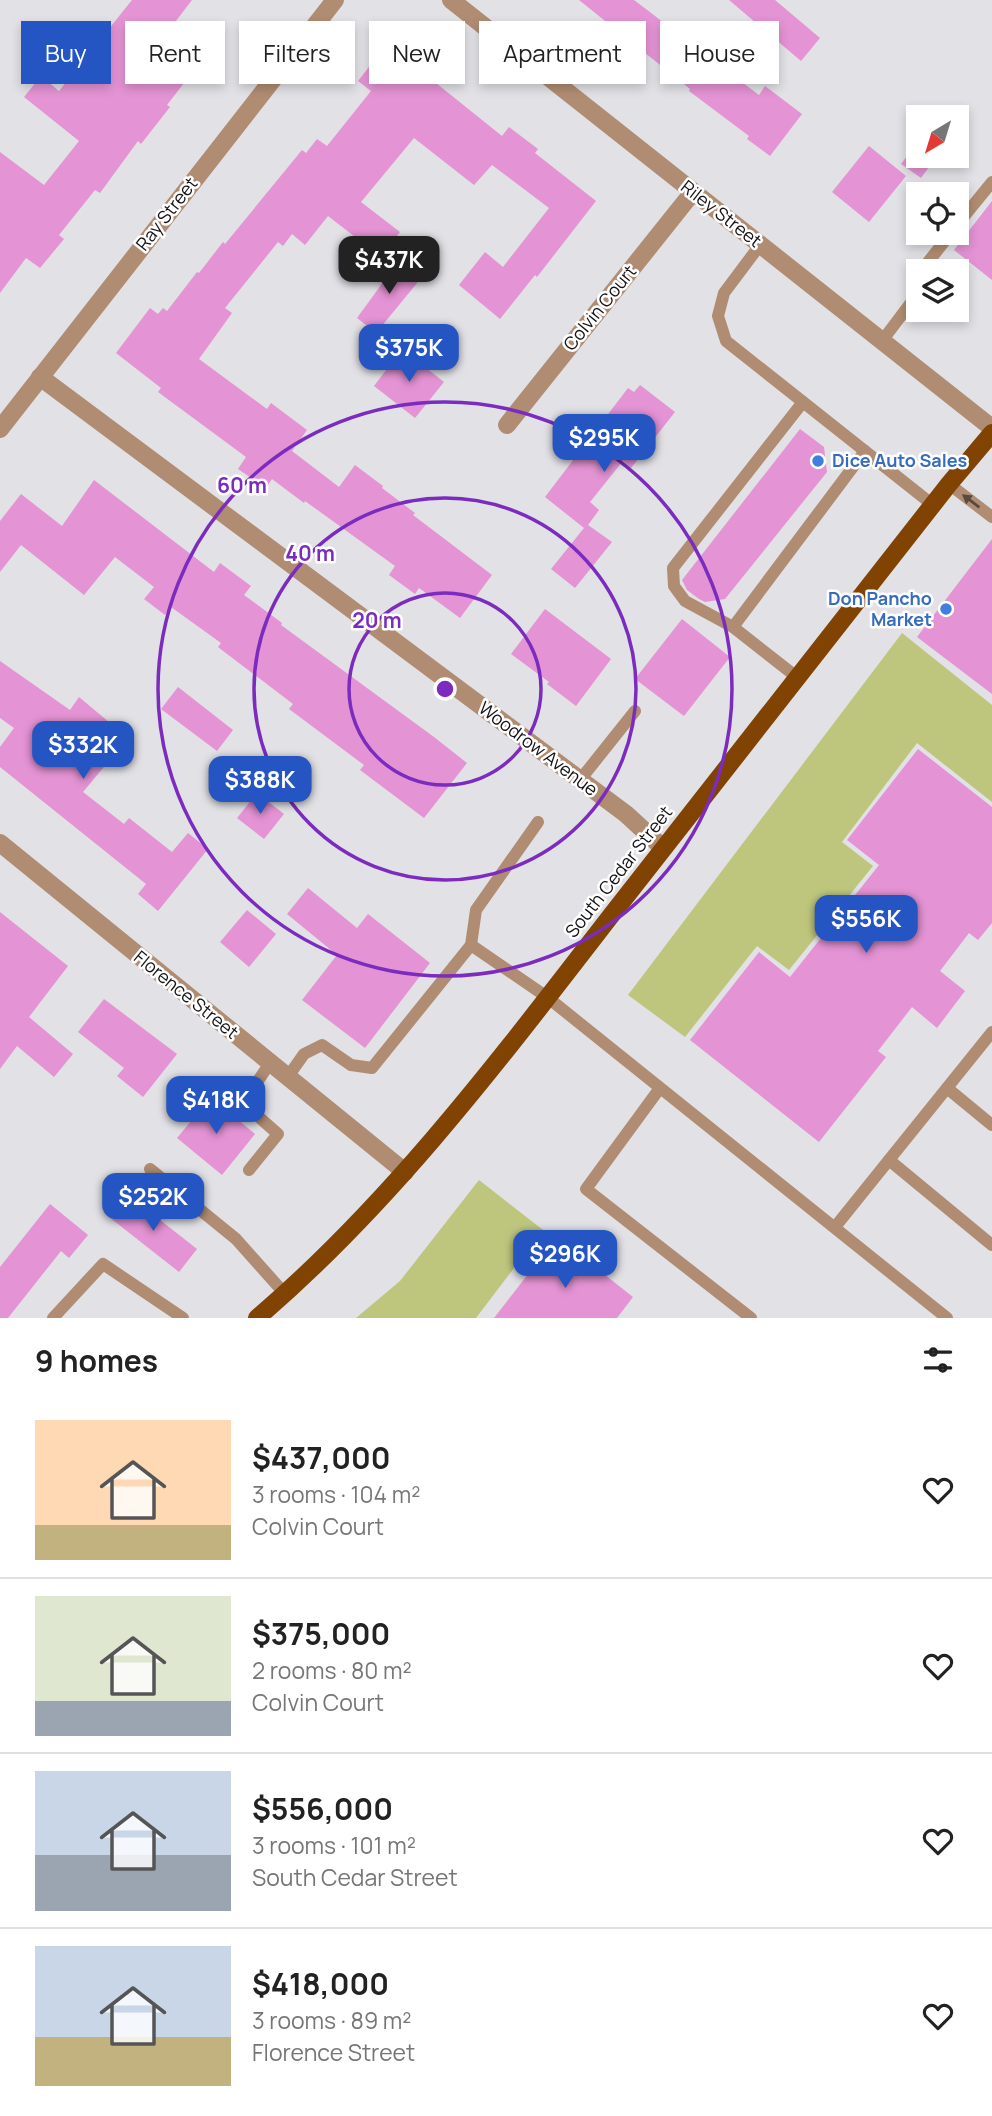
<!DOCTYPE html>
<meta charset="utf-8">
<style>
body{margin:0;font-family:Manrope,sans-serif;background:#f6f6f6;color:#222;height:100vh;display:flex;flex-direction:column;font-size:26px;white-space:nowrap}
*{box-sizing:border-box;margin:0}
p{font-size:23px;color:#767676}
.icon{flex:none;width:38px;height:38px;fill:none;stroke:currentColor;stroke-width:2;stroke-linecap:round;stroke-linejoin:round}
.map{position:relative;height:1318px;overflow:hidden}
.drawer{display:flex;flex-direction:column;background:#fff;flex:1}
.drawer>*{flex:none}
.top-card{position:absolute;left:21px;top:21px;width:950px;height:63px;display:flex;gap:14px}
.needle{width:46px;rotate:218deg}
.buttons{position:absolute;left:906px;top:105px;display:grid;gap:14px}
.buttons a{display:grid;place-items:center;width:63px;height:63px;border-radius:0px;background:#fff;box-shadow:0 4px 10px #0003;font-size:35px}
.price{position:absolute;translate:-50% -60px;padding:0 16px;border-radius:14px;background:#2455c2;color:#fff;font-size:23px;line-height:46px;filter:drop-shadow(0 2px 4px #0008)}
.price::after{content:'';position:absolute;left:50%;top:42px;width:21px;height:16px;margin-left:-10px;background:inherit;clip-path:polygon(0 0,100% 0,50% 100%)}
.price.active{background:#222;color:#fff}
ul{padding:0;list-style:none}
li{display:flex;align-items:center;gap:21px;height:175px;padding:0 35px}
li+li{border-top:2px solid #e0e0e0}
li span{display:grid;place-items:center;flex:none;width:196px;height:140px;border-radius:0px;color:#555}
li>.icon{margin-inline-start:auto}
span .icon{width:84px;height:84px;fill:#fffc;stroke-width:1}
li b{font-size:30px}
h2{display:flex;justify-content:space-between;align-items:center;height:84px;padding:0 35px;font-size:30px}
.chip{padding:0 24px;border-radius:0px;background:#fff;box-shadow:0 4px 10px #0003;font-size:24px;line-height:63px}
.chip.active{background:#2455c2;color:#fff}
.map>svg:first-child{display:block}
.green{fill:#bec67e}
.building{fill:#e493d4}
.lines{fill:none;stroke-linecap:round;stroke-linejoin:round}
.service{stroke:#b08c72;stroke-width:12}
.minor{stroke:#b08c72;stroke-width:18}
.primary{stroke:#814302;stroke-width:18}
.oneway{fill:#5a493f}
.ring{fill:none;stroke:#7b2cbf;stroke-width:3.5}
.shop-dot{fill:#3f7fe0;stroke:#fff;stroke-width:2.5}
.labels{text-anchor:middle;stroke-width:5;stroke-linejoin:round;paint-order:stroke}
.street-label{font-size:18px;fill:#131315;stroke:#fff}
.shop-label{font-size:18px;font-weight:bold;fill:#366cbe;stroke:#fff;text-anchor:start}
.centre{fill:#7b2cbf;stroke:#fff;stroke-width:3.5}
.ring-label{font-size:21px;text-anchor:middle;font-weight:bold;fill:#7b2cbf;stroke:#fff;stroke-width:5;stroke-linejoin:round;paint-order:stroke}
</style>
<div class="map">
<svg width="992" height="1318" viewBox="0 0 992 1318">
<rect width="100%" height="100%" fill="#e2e1e6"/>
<!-- green -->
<g class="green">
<polygon points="902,633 992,705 992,802 917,743 842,842 873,866 789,970 757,946 685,1037 628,995"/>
<polygon points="479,1180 543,1230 476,1318 356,1318 400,1281"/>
</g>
<!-- building -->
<g class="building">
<polygon points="132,0 192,0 169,30 204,57 167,105 170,107 141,144 138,141 100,193 95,190 59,235 64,239 40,268 26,258 0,293 0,152 44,185 79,141 24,97 41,76 59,91"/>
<polygon points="579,0 634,0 759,95 765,86 802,114 770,156 747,139 749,136 689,91 690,89"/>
<polygon points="729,0 775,0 820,38 801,61"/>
<polygon points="389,41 424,68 421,71 502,136 509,127 538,149 535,153 596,201 537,277 535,275 500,319 459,285 485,252 503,267 549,208 492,165 474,185 414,138 361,202 400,232 381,257 328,216 305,245 292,234 283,246 278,242 225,308 232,313 199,359 267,409 271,403 307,430 292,451 339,487 355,465 383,486 382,488 415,513 413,515 492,575 460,618 419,588 415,594 389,575 395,566 305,501 304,503 272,479 266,488 238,469 246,457 158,392 161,388 116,353 150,308 158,314 163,308 167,311 197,272 199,273 223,242 225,244 302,150 306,153 317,139 327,146 371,91 358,81"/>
<polygon points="919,140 919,156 937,156 921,178 901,164"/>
<polygon points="869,146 906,176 869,222 832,192"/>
<polygon points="992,201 992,280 954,250"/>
<polygon points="400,259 422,277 376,333 357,318"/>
<polygon points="402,349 444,382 415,418 374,386"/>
<polygon points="640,385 675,412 631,468 623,461 590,502 599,510 588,525 612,542 575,588 551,569 584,528 545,497 628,388 634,392"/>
<polygon points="800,429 824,447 827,472 725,599 705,602 699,599 687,590 682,580"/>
<polygon points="94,480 214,572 220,563 251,586 244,595 282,623 281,625 434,737 467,763 424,818 360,770 364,765 289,709 293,704 218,647 221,643 171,607 165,615 144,599 154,587 115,557 84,595 21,545 0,572 0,521 21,494 62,526"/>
<polygon points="992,539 992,694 917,637"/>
<polygon points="545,609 611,659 576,706 547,684 549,682 511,654"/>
<polygon points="682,619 730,657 684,716 635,679"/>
<polygon points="0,661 70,710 79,697 128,738 83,792 124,824 129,818 172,852 188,833 208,849 158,911 138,894 146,884 0,767 0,747 14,728 0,718"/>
<polygon points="178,687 233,730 217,751 161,709"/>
<polygon points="918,749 992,807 992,923 978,940 969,933 940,971 965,991 937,1028 912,1007 878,1051 886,1057 819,1142 690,1040 759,952 790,977 879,865 847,840"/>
<polygon points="257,793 284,814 264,839 237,818"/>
<polygon points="308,888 357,928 368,914 430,963 365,1048 302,1000 337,955 287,914"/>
<polygon points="247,910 276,934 249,967 220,942"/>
<polygon points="0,912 68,966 29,1017 73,1054 54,1077 17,1046 0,1069"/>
<polygon points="104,999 177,1054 143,1097 117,1076 124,1068 78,1032"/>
<polygon points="211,1097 255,1134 222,1175 177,1138"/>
<polygon points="127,1194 197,1249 179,1272 109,1217"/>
<polygon points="50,1204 88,1235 69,1258 61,1251 8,1318 0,1318 0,1267"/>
<polygon points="557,1237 633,1297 617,1318 494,1318"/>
</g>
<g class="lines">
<!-- service -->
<g class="service">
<polyline points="957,225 992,182"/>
<polyline points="760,245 724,293 718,316 726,341 933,505"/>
<polyline points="921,271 951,233"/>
<polyline points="882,341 919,292"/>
<polyline points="949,484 992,517"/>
<polyline points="733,627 685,601 674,586 673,568 803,402"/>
<polyline points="798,678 733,627 865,451"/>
<polyline points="580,780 635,711"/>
<polyline points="471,945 476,910 538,822"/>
<polyline points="287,1078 304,1054 322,1045 351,1065 372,1068 471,945 547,997 947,1318"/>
<polyline points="660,1088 586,1189 751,1318"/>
<polyline points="947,1088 992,1125"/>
<polyline points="889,1160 992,1245"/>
<polyline points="150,1169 236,1239 285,1294"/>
<polyline points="249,1170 278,1134 243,1103 270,1063"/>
<polyline points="835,1227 992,1032"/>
<polyline points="53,1318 103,1264 183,1318"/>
</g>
<!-- minor -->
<g class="minor">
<polyline points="451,0 992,428"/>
<polyline points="40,377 626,814 663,848"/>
<polyline points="507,425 693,192"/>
<polyline points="0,429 335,0"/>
<polyline points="0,843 405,1172"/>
</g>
<!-- primary -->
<path class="primary" d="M257 1318C394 1201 503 1055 613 913 724 770 837 628 949 484L992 433"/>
</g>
<!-- one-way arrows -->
<defs><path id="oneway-solid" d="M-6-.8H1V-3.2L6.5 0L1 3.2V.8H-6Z" transform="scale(1.75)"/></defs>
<use class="oneway" href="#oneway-solid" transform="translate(971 501) rotate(-143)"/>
<!-- distance rings -->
<g class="ring">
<circle cx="445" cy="689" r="96"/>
<circle cx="445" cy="689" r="191"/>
<circle cx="445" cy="689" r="287"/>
</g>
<!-- markers -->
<g class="shop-dot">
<circle cx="818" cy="461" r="7"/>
<circle cx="946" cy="609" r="7"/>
</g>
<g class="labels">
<!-- street labels -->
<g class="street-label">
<text transform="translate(167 214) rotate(-52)" y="6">Ray Street</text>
<text transform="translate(721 214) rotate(38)" y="6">Riley Street</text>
<text transform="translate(600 308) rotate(-51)" y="6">Colvin Court</text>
<text transform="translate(538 749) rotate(37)" y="6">Woodrow Avenue</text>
<text transform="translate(619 872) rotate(-52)" y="6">South Cedar Street</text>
<text transform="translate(186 995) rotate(39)" y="6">Florence Street</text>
</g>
<!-- shop labels -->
<g class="shop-label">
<text x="832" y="467">Dice Auto Sales</text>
<text x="932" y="605" text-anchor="end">Don Pancho<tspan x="932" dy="21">Market</tspan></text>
</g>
</g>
<circle cx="445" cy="689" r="10" class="centre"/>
<g class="ring-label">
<text x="242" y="493">60 m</text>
<text x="310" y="561">40 m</text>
<text x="377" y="628">20 m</text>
</g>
</svg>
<div class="buttons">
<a><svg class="needle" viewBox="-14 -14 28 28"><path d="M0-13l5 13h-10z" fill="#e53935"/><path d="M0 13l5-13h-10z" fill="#767676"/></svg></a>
<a><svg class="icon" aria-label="locate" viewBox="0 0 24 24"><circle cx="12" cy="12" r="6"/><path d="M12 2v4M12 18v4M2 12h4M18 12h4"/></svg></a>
<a><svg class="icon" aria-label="layers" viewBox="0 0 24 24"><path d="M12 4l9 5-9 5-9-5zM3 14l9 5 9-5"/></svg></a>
</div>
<b class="price active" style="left:389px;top:296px">$437K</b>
<b class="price" style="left:409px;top:384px">$375K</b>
<b class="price" style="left:604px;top:474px">$295K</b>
<b class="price" style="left:83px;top:781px">$332K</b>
<b class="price" style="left:260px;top:816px">$388K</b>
<b class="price" style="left:866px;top:955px">$556K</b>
<b class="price" style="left:216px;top:1136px">$418K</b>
<b class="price" style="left:153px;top:1233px">$252K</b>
<b class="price" style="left:565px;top:1290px">$296K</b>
<div class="top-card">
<a class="chip active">Buy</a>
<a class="chip">Rent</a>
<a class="chip">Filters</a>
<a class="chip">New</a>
<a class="chip">Apartment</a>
<a class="chip">House</a>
</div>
</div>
<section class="drawer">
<h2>9 homes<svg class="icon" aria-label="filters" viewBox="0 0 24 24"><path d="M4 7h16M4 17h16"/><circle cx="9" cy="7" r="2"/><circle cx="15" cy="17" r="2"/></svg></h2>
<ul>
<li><span style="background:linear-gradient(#ffd9b3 75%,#c2b280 0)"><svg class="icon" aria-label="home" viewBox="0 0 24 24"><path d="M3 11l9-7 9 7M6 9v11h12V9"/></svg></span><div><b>$437,000</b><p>3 rooms · 104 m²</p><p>Colvin Court</p></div><svg class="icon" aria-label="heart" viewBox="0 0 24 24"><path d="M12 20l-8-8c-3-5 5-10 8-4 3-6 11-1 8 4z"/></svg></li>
<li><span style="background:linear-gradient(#dfe7d0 75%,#9aa5b1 0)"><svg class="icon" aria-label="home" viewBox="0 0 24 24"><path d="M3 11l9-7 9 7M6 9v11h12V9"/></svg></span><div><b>$375,000</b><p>2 rooms · 80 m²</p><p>Colvin Court</p></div><svg class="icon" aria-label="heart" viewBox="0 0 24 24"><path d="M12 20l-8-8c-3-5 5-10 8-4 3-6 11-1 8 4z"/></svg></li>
<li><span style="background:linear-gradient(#c9d6e8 60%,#9aa5b1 0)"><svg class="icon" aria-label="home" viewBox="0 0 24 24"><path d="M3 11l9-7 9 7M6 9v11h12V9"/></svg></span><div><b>$556,000</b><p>3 rooms · 101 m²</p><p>South Cedar Street</p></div><svg class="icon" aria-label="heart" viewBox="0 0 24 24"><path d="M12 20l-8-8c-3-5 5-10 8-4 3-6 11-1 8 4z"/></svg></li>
<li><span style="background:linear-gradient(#c9d6e8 65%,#c2b280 0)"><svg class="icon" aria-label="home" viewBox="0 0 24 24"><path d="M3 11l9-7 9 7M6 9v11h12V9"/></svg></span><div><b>$418,000</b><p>3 rooms · 89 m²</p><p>Florence Street</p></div><svg class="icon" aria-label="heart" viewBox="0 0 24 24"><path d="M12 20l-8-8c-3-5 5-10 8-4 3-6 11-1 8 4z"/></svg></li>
</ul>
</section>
